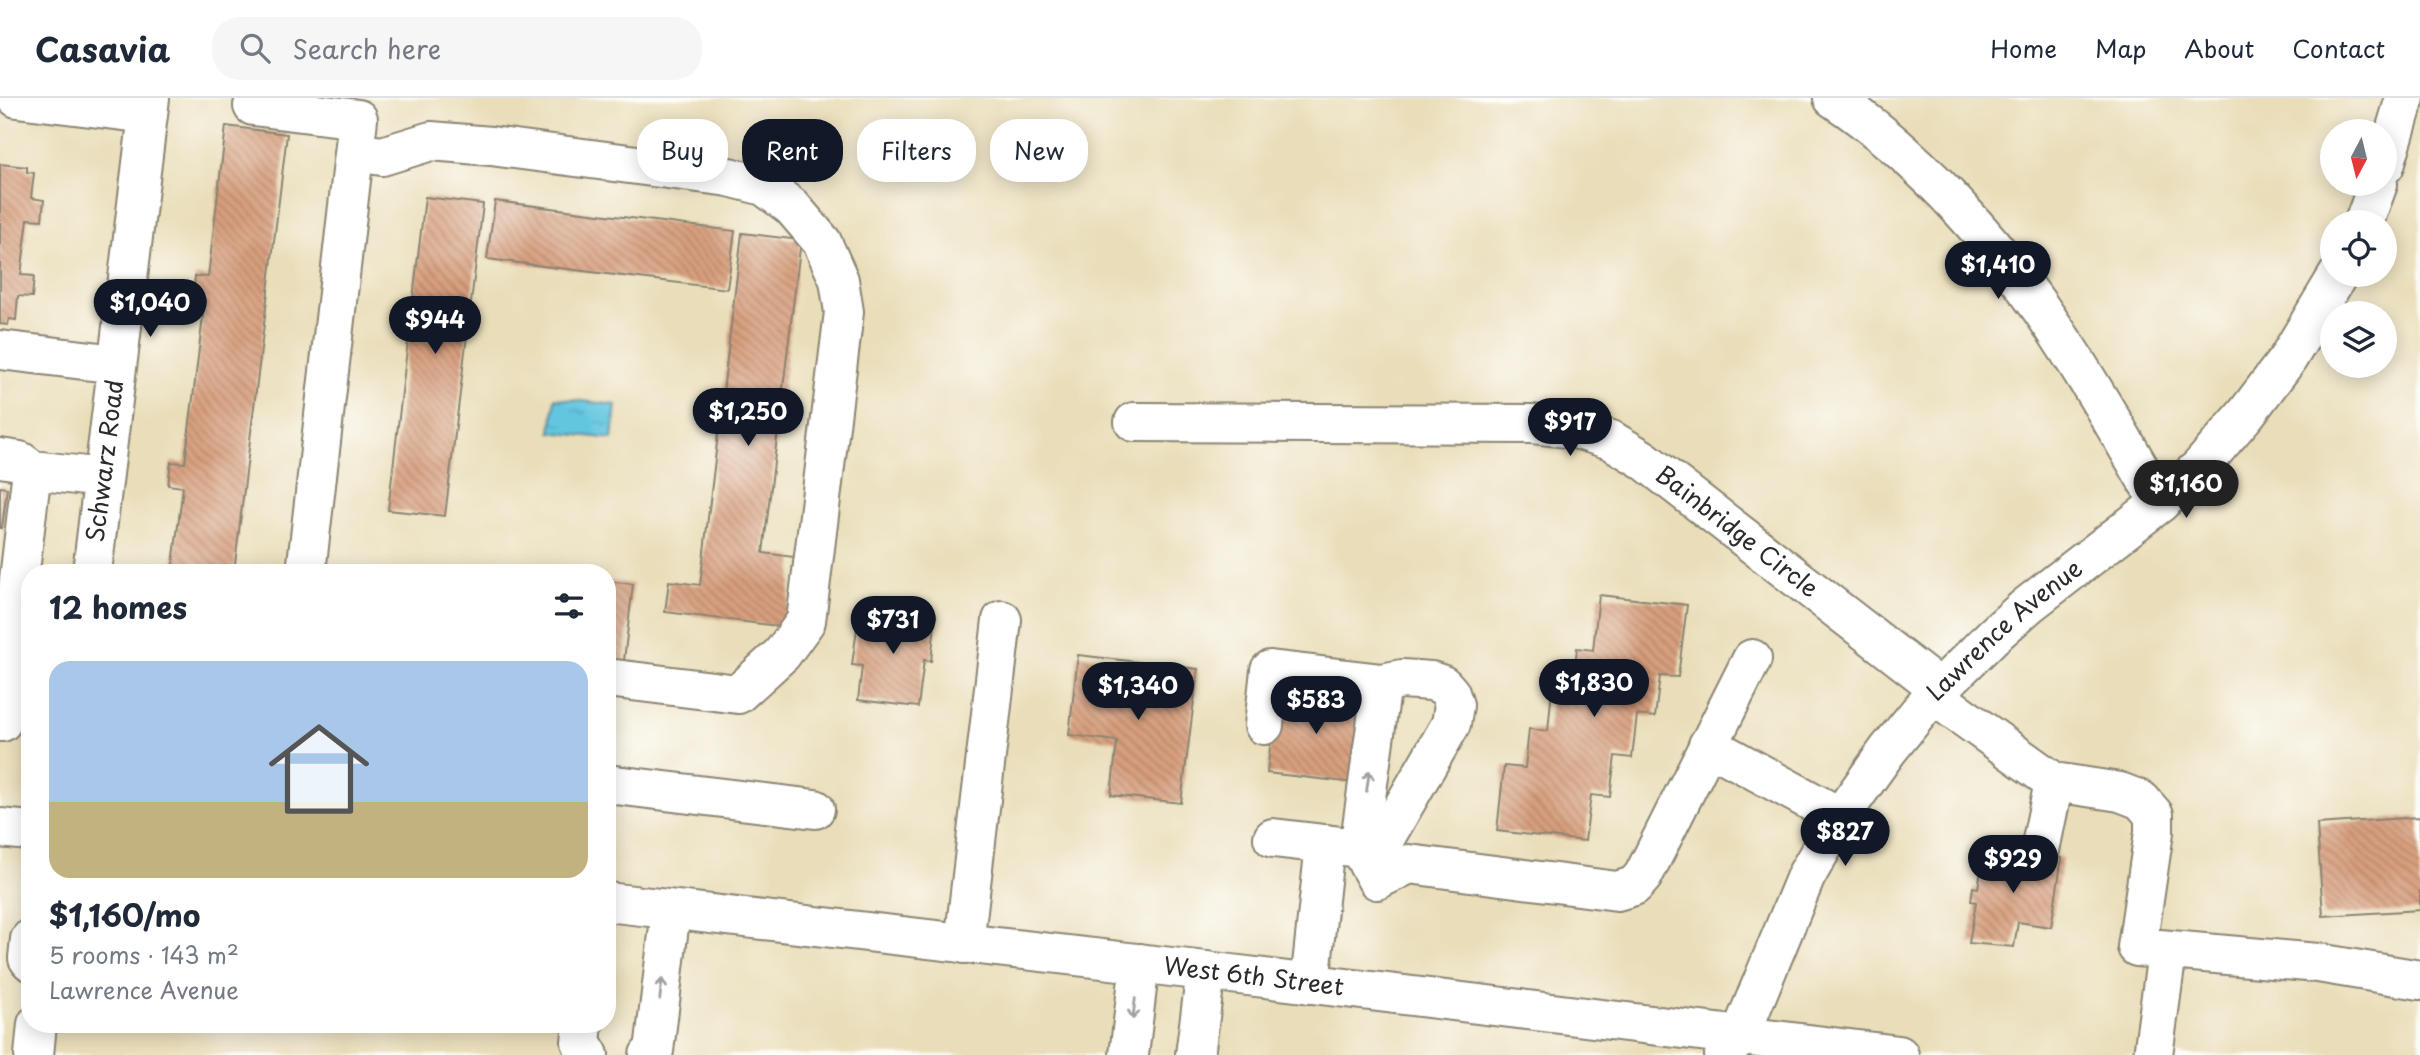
<!DOCTYPE html>
<meta charset="utf-8">
<style>
body{margin:0;font-family:"Playpen Sans",sans-serif;background:#f6f6f7;color:#1f2937;height:100vh;display:flex;flex-direction:column;font-size:26px;white-space:nowrap}
*{box-sizing:border-box;margin:0}
p{font-size:23px;color:#747a83}
.icon{flex:none;width:38px;height:38px;fill:none;stroke:currentColor;stroke-width:2;stroke-linecap:round;stroke-linejoin:round}
.map{position:relative;flex:1;overflow:hidden}
.drawer{position:absolute;left:21px;top:466px;width:595px;height:469px;display:flex;flex-direction:column;background:#fff;border-radius:28px;box-shadow:0 4px 18px #0003}
.drawer>*{flex:none}
.top-card{position:absolute;left:637px;top:21px;width:665px;height:63px;display:flex;gap:14px}
.needle{width:46px;rotate:187deg}
.buttons{position:absolute;left:2320px;top:21px;display:grid;gap:14px}
.buttons a{display:grid;place-items:center;width:77px;height:77px;border-radius:50%;background:#fff;box-shadow:0 4px 18px #0003;font-size:35px}
.price{position:absolute;translate:-50% -60px;padding:0 16px;border-radius:24px;background:#111827;color:#fff;font-size:23px;line-height:46px;filter:drop-shadow(0 2px 4px #0008)}
.price::after{content:'';position:absolute;left:50%;top:42px;width:21px;height:16px;margin-left:-10px;background:inherit;clip-path:polygon(0 0,100% 0,50% 100%)}
.price.selected{background:#222;color:#fff}
ul{padding:0;list-style:none}
li{display:grid;align-content:center;gap:14px;height:371px;padding:0 28px}
li+li{border-top:2px solid #e0e1e3}
li span{display:grid;place-items:center;height:217px;border-radius:21px;color:#555}
li>.icon{margin-inline-start:auto}
span .icon{width:126px;height:126px;fill:#fffc;stroke-width:1}
li b{font-size:30px}
h2{display:flex;justify-content:space-between;align-items:center;height:84px;padding:0 28px;font-size:30px}
.pill{padding:0 24px;border-radius:28px;background:#fff;box-shadow:0 4px 18px #0003;font-size:24px;line-height:63px}
.pill.selected{background:#111827;color:#fff}
header{display:flex;align-items:center;gap:42px;box-sizing:border-box;height:98px;padding:0 35px;background:#fff;border-bottom:2px solid #e0e1e3}
header strong{font-size:33px}
nav{display:flex;gap:38px;margin-inline-start:auto;font-size:24px}
.search{width:490px;height:63px;background:#f6f6f7;display:flex;align-items:center;gap:18px;box-sizing:border-box;padding:0 24px;border-radius:28px;color:#747a83;font-size:26px}
.map>svg:first-child{display:block}
.water{fill:url(#water-ripples);stroke:#467886;stroke-width:2}
.building{fill:url(#building-back-hatch)}
.lines{fill:none;stroke-linecap:round;stroke-linejoin:round}
.minor-casing{stroke:#8a8472;stroke-width:42}
.major-casing{stroke:#8a8472;stroke-width:42}
.minor{stroke:#fff;stroke-width:38}
.major{stroke:#fff;stroke-width:38}
.oneway{stroke:#a0a0a0}
.labels{text-anchor:middle;stroke-width:5;stroke-linejoin:round;paint-order:stroke}
.street-label{font-size:24px;fill:#2b2b2b;stroke:#fdfcf7}
</style>
<header>
<strong>Casavia</strong>
<div class="search"><svg class="icon" aria-label="search" viewBox="0 0 24 24"><circle cx="10" cy="10" r="6"/><path d="M15 15l6 6"/></svg>Search here</div>
<nav><a>Home</a><a>Map</a><a>About</a><a>Contact</a></nav>
</header>
<div class="map">
<svg width="2420" height="957" viewBox="0 0 2420 957">
<defs>
<pattern id="water-ripples" width="26" height="14" patternUnits="userSpaceOnUse" patternTransform="scale(1.75)"><rect width="26" height="14" fill="#62c6e0"/><path d="M2 4q2-2 4 0t4 0M15 11q2-2 4 0t4 0" fill="none" stroke="#55aac0"/></pattern>
<pattern id="building-back-hatch" width="6" height="6" patternUnits="userSpaceOnUse" patternTransform="scale(1.75)"><rect width="6" height="6" fill="#d89f7e"/><path d="M-1 5l2 2M0 0l6 6M5-1l2 2" fill="none" stroke="#af8267"/></pattern>
</defs>
<rect width="100%" height="100%" fill="#fdfcf7"/>
<filter id="ink" filterUnits="userSpaceOnUse"><feTurbulence type="fractalNoise" baseFrequency=".0143" numOctaves="2"/><feDisplacementMap in="SourceGraphic" scale="14" xChannelSelector="R" yChannelSelector="G"/><feConvolveMatrix kernelMatrix="1 2 1 2 8 2 1 2 1" color-interpolation-filters="sRGB"/></filter>
<filter id="wash" filterUnits="userSpaceOnUse"><feTurbulence type="fractalNoise" baseFrequency=".00686" numOctaves="4" result="noise"/><feDisplacementMap in="SourceGraphic" scale="28" xChannelSelector="R" yChannelSelector="G"/><feGaussianBlur stdDeviation="1.57" result="paint"/><feColorMatrix in="noise" values="0 0 0 0 0 0 0 0 0 0 0 0 0 0 0 0 0 1.4 0 .05"/><feComposite in="paint" operator="in"/></filter>
<g filter="url(#wash)">
<rect width="100%" height="100%" fill="#eadeba"/>
<!-- water -->
<polygon class="water" points="555,300 616,307 612,341 551,334"/>
<g id="blocks">
<!-- building -->
<g class="building">
<polygon points="226,28 287,36 234,474 172,474 183,389 168,387 171,364 185,365 205,202 193,200 195,178 208,179"/>
<polygon points="0,66 27,69 27,74 34,75 31,100 44,102 42,122 28,121 21,177 34,178 32,199 18,198 16,222 9,221 8,227 0,226"/>
<polygon points="425,99 483,106 445,418 388,412"/>
<polygon points="495,103 735,133 727,191 487,161"/>
<polygon points="742,135 801,142 763,455 794,459 786,529 665,514 669,483 700,487"/>
<polygon points="0,389 7,390 2,430 0,430"/>
<polygon points="607,483 633,486 623,571 607,569"/>
<polygon points="1599,497 1687,507 1678,579 1660,578 1655,619 1637,617 1632,660 1615,658 1610,699 1591,697 1585,743 1497,733 1504,668 1525,670 1529,631 1548,633 1552,591 1572,594 1577,550 1593,552"/>
<polygon points="874,510 936,517 931,563 924,562 918,609 858,602 862,568 852,567 858,523 872,524"/>
<polygon points="1078,557 1198,571 1181,705 1111,697 1117,643 1069,637"/>
<polygon points="1277,592 1365,602 1355,685 1267,675"/>
<polygon points="2420,719 2420,812 2323,818 2317,726"/>
<polygon points="1985,748 2062,760 2051,829 2018,824 2014,849 1969,845 1976,804 1971,803 1973,789 1978,790"/>
</g>
</g>
</g>
<g filter="url(#ink)">
<use href="#blocks" fill-opacity="0" stroke="#8a8472" stroke-width="2"/>
<g class="lines">
<!-- minor casing -->
<g class="minor-casing">
<g id="minor">
<polyline points="17,0 148,16"/>
<path d="M1833 0C1923 60 2009 158 2067 250 2100 300 2129 353 2160 405"/>
<polyline points="253,8 358,21 306,474"/>
<polyline points="355,54 382,58 431,43 491,48 729,79 764,88 792,109 822,144 839,182 844,214 806,523 782,556 738,596 607,580"/>
<polyline points="2385,67 2405,0"/>
<polyline points="2364,124 2378,86"/>
<polyline points="0,252 117,266"/>
<path id="s1" d="M1134 324 1532 326 1576 331 1611 342 1644 362 1940 591"/>
<polyline points="0,360 20,363 32,372 103,380"/>
<path id="s2" d="M92 474 150 0"/>
<polyline points="1933,597 2054,684 2120,694 2141,702 2154,717 2154,734 2137,849 2318,865 2420,882"/>
<polyline points="0,624 2,624 32,372"/>
<polyline points="1264,627 1270,572 1382,585 1402,581 1431,583 1443,587 1450,595 1454,607 1451,626 1369,768"/>
<polyline points="1708,647 1840,719"/>
<polyline points="607,686 815,711"/>
<polyline points="1273,740 1359,750 1377,782 1409,766 1617,793 1634,788 1643,778 1752,561"/>
<polyline points="1359,750 1382,585"/>
<polyline points="2040,752 2054,684"/>
<polyline points="30,841 28,860 30,863"/>
<polyline points="964,846 1002,522"/>
<polyline points="1310,886 1325,746"/>
<polyline points="583,926 581,944 589,957"/>
<polyline points="34,957 37,926"/>
<polyline points="649,957 654,953 671,812"/>
<polyline points="1129,957 1140,865"/>
<polyline points="1195,957 1206,873"/>
<path id="s3" d="M1724 957 1740 938 1806 778 1840 719 1888 652 1933 597 1993 538 2028 507 2160 405 2200 369 2246 316 2287 262 2338 177"/>
<polyline points="2153,957 2167,854"/>
</g>
</g>
<!-- major casing -->
<g class="major-casing">
<g id="major">
<polyline points="0,730 30,733"/>
<path id="s4" d="M607 804 1206 873 1899 957"/>
</g>
</g>
<!-- minor -->
<use href="#minor" class="minor"/>
<!-- major -->
<use href="#major" class="major"/>
</g>
<!-- one-way arrows -->
<defs><path id="oneway-shaft" d="M-6 0H5M1.5-3L5.5 0L1.5 3" fill="none" stroke-width="1.6" stroke-linecap="round" stroke-linejoin="round" transform="scale(1.75)"/></defs>
<g class="oneway">
<use href="#oneway-shaft" transform="translate(1368 683) rotate(-82)"/>
<use href="#oneway-shaft" transform="translate(661 891) rotate(-83)"/>
<use href="#oneway-shaft" transform="translate(1134 911) rotate(97)"/>
</g>
</g>
<g class="labels">
<!-- street labels -->
<g class="street-label">
<text dy="8" stroke="none"><textPath href="#s2" startOffset="112">Schwarz Road</textPath></text>
<text dy="8" stroke="none"><textPath href="#s1" startOffset="635">Bainbridge Circle</textPath></text>
<text dy="8" stroke="none"><textPath href="#s3" startOffset="516">Lawrence Avenue</textPath></text>
<text dy="8" stroke="none"><textPath href="#s4" startOffset="651">West 6th Street</textPath></text>
</g>
</g>
</svg>
<div class="buttons">
<a><svg class="needle" viewBox="-14 -14 28 28"><path d="M0-13l5 13h-10z" fill="#e53935"/><path d="M0 13l5-13h-10z" fill="#747a83"/></svg></a>
<a><svg class="icon" aria-label="locate" viewBox="0 0 24 24"><circle cx="12" cy="12" r="6"/><path d="M12 2v4M12 18v4M2 12h4M18 12h4"/></svg></a>
<a><svg class="icon" aria-label="layers" viewBox="0 0 24 24"><path d="M12 4l9 5-9 5-9-5zM3 14l9 5 9-5"/></svg></a>
</div>
<b class="price" style="left:1998px;top:203px">$1,410</b>
<b class="price" style="left:150px;top:241px">$1,040</b>
<b class="price" style="left:435px;top:258px">$944</b>
<b class="price" style="left:748px;top:350px">$1,250</b>
<b class="price" style="left:1570px;top:360px">$917</b>
<b class="price selected" style="left:2186px;top:422px">$1,160</b>
<b class="price" style="left:893px;top:558px">$731</b>
<b class="price" style="left:1594px;top:621px">$1,830</b>
<b class="price" style="left:1138px;top:624px">$1,340</b>
<b class="price" style="left:1316px;top:638px">$583</b>
<b class="price" style="left:1845px;top:770px">$827</b>
<b class="price" style="left:2013px;top:797px">$929</b>
<div class="top-card">
<a class="pill">Buy</a>
<a class="pill selected">Rent</a>
<a class="pill">Filters</a>
<a class="pill">New</a>
</div>
<section class="drawer">
<h2>12 homes<svg class="icon" aria-label="filters" viewBox="0 0 24 24"><path d="M4 7h16M4 17h16"/><circle cx="9" cy="7" r="2"/><circle cx="15" cy="17" r="2"/></svg></h2>
<ul>
<li><span style="background:linear-gradient(#a9c7e8 65%,#c2b280 0)"><svg class="icon" aria-label="home" viewBox="0 0 24 24"><path d="M3 11l9-7 9 7M6 9v11h12V9"/></svg></span><div><b>$1,160/mo</b><p>5 rooms · 143 m²</p><p>Lawrence Avenue</p></div></li>
</ul>
</section>
</div>
